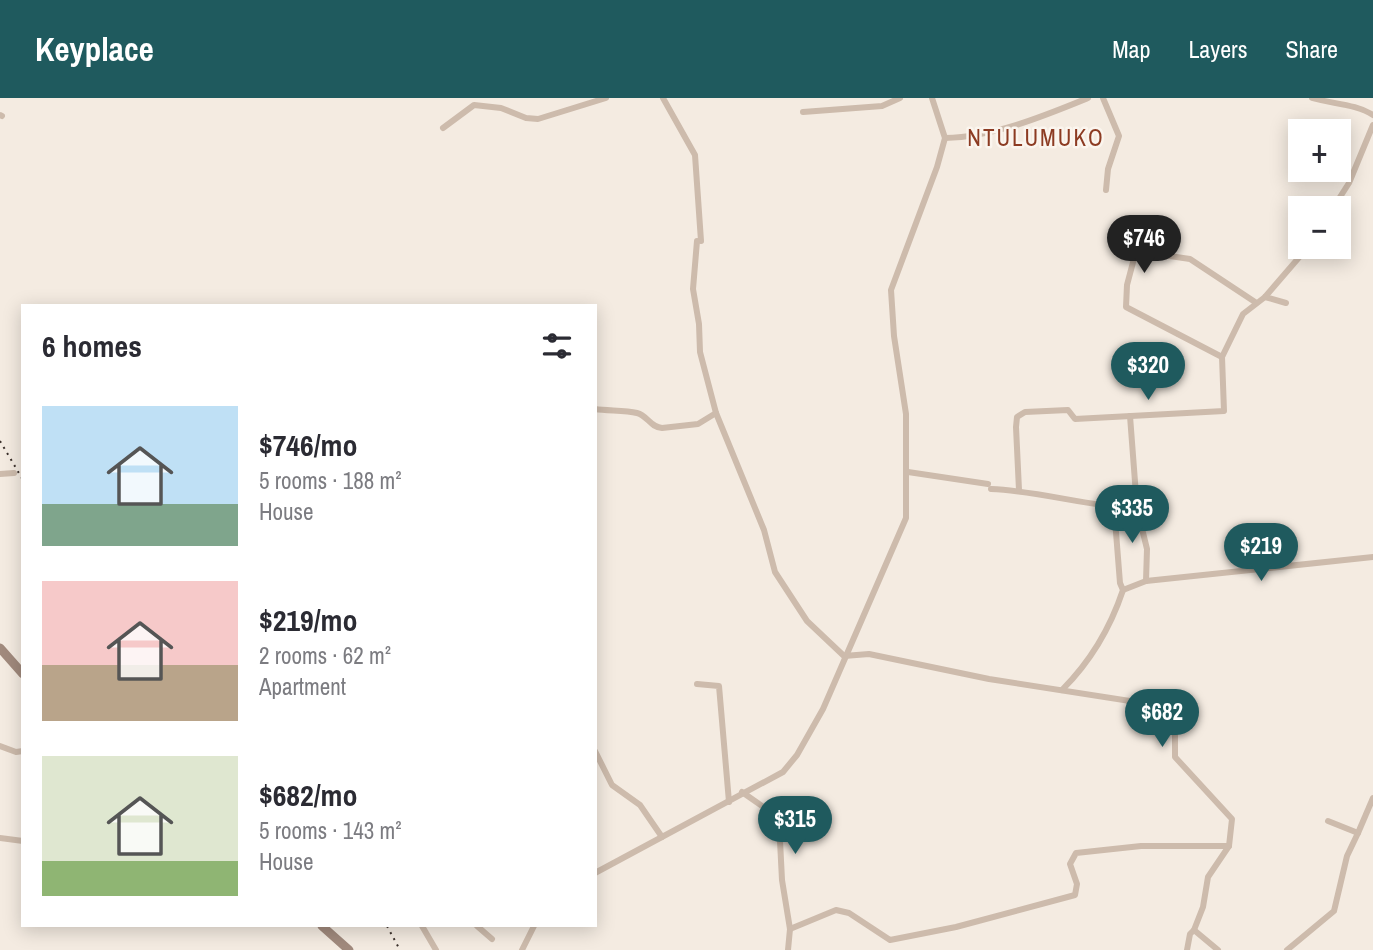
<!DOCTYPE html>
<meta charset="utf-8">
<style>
body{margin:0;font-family:"Archivo Narrow",sans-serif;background:#f2f2f3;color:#2b2b33;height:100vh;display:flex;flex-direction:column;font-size:26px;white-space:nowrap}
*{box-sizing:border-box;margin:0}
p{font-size:23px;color:#7c7c81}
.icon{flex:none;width:38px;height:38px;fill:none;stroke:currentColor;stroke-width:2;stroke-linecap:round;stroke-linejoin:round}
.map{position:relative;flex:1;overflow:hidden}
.side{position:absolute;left:21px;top:206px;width:576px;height:623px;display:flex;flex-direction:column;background:#fff;border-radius:0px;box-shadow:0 4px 18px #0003}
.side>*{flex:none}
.controls{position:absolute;left:1288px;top:21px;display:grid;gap:14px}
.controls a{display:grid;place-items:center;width:63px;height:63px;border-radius:0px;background:#fff;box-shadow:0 4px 18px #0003;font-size:35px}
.price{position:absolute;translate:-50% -60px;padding:0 16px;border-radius:24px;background:#1f5a5e;color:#fff;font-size:23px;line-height:46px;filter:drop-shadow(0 2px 4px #0008)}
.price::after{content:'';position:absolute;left:50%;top:42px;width:21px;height:16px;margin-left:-10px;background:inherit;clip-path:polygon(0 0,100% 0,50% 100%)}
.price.current{background:#222;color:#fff}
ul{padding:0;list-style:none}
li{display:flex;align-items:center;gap:21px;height:175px;padding:0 21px}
li span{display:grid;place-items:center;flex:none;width:196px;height:140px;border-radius:0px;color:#555}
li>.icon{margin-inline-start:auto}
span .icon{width:84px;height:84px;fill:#fffc;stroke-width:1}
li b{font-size:30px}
h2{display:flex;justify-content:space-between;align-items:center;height:84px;padding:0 21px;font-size:30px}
header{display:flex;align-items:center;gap:42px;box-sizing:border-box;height:98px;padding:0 35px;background:#1f5a5e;color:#fff}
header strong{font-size:33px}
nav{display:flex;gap:38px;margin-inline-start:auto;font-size:24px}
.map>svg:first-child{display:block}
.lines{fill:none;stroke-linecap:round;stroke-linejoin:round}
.minor{stroke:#cdbbac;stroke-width:6}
.secondary{stroke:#a18a7d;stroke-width:9}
.rail{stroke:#3b302b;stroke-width:2;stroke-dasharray:2 5;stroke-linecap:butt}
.labels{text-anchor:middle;stroke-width:5;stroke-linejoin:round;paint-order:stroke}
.quarter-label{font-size:23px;letter-spacing:2px;fill:#8c3b22;stroke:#fbf5ee}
</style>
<header>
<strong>Keyplace</strong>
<nav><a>Map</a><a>Layers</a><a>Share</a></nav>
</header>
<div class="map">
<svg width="1373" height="852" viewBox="0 0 1373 852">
<rect width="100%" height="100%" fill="#f4ebe1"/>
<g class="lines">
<!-- minor -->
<g class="minor">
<polyline points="663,0 695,57 701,143"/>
<polyline points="1103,0 1119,38 1108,71 1106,92"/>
<path d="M1312 0C1332 6 1356 6 1373 17"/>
<polyline points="803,14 882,8 900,0"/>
<polyline points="0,17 2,18"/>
<polyline points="443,30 474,7 501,10 526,20 538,21 606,0"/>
<path d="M945 40C993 39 1044 18 1088 0"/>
<polyline points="1333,110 1349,85 1373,27"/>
<polyline points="697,143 693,191 699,226 700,254 716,315 764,432 775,474 807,523 844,558 869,556 989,581 1175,610 1175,659 1232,721 1229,748 1208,779 1203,809 1194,832"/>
<polyline points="1265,199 1286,205"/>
<polyline points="1222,259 1126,209 1127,187 1136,153 1190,161 1255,204"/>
<path d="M595 311C608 313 625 312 637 315 648 318 650 329 662 330L698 326 716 315"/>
<polyline points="1130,318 1137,410 1147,451 1146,483"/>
<polyline points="908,374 988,386"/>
<polyline points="0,376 14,375"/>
<path d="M991 391C1041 393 1089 409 1137 410"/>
<polyline points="1019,392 1016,329 1017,319 1025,314 1068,312 1075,321 1224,313 1222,259 1243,216 1265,199 1308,149"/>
<polyline points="1123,492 1146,483 1373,459"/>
<polyline points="697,586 719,588 729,704"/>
<path d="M1062 592C1091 563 1110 531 1123 492L1120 485 1114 409"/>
<polyline points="0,648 16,654 23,653"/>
<polyline points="595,653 612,687 640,707 662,739"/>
<polyline points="742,694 775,717 779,723 782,782 790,831 788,852"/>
<polyline points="1358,735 1373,700"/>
<polyline points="0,740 23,743"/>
<polyline points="595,775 783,674 797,657 823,611 906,420 906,316 894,238 891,192 937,69 945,40 932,0"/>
<polyline points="422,828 436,852"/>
<polyline points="477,828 492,841"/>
<polyline points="790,831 836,812 849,815 890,842 956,829 1075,797 1077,786 1070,766 1076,755 1141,748 1229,748"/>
<polyline points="522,852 534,828"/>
<polyline points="1187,852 1190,836 1194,832 1218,852"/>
<polyline points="1287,852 1334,813 1347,758 1358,735 1328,723"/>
</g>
<!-- secondary -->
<g class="secondary">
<polyline points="0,550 23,576"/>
<polyline points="322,828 349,852"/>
</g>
<!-- rail -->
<g class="rail">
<polyline points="0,343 23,382"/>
<polyline points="387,828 400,852"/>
</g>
</g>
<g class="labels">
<!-- quarter labels -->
<g class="quarter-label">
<text x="1036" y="48">NTULUMUKO</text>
</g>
</g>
</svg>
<div class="controls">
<a>+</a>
<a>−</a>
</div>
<b class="price current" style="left:1144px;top:177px">$746</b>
<b class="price" style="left:1148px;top:304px">$320</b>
<b class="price" style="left:1132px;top:447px">$335</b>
<b class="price" style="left:1261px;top:485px">$219</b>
<b class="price" style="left:1162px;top:651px">$682</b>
<b class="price" style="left:795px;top:758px">$315</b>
<section class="side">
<h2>6 homes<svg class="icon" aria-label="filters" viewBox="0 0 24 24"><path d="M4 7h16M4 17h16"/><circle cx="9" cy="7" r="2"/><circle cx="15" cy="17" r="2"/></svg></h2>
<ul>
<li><span style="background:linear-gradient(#bfe0f5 70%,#7fa58c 0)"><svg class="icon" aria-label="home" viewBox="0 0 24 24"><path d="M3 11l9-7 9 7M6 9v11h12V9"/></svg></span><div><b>$746/mo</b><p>5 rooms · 188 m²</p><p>House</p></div></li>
<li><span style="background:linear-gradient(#f6c9c9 60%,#b9a48a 0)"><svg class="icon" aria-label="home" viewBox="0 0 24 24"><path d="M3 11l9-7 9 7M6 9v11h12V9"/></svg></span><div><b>$219/mo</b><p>2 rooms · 62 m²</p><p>Apartment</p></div></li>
<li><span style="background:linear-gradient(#dfe7d0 75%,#8fb573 0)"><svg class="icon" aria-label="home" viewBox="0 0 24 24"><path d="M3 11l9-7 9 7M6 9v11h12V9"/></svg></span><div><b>$682/mo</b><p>5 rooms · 143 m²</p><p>House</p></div></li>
</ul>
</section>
</div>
